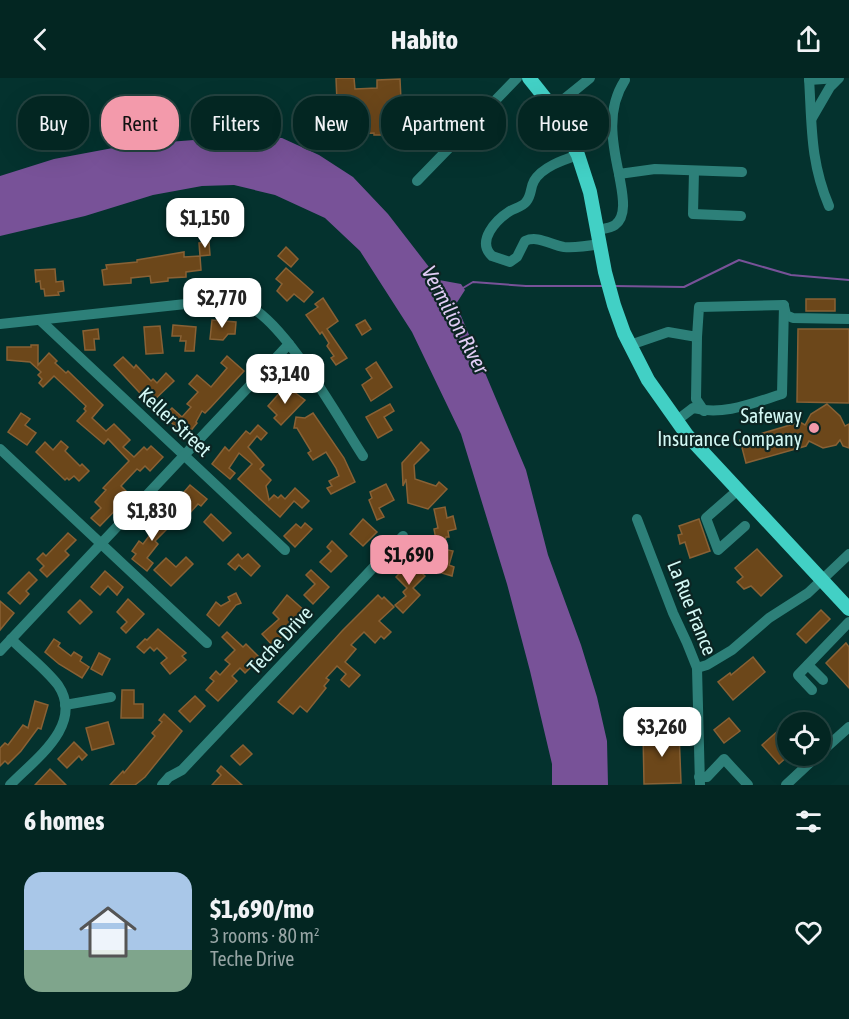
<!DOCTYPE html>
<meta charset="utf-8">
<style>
body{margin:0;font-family:"Asap Condensed",sans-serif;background:#0d2e2a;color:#f1f3f6;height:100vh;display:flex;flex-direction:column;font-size:22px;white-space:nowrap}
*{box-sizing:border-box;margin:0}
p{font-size:20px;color:#97a5a5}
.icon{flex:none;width:33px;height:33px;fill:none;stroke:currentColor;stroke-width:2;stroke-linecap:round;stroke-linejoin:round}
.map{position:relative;height:707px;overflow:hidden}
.drawer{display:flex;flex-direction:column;background:#032622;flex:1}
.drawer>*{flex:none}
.banner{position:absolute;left:18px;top:18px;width:813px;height:54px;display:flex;gap:12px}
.fabs{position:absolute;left:777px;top:634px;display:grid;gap:12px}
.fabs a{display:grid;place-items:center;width:54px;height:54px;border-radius:50%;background:#032622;box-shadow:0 6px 24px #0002,0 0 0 2px #244340;font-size:30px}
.price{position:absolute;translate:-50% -51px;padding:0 14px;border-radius:12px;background:#fff;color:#222;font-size:20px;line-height:39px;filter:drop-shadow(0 2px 3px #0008)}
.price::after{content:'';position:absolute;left:50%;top:36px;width:18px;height:14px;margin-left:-9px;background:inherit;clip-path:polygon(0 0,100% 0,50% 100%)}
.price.current{background:#f39aab;color:#111}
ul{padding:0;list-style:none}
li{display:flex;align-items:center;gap:18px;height:150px;padding:0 24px}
li span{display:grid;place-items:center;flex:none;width:168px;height:120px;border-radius:18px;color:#555}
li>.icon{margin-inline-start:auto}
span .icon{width:72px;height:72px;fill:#fffc;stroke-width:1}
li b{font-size:26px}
h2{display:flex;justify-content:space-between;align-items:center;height:72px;padding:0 24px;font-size:26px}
.pill{padding:0 21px;border-radius:24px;background:#032622;box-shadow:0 6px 24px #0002,0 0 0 2px #244340;font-size:21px;line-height:54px}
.pill.current{background:#f39aab;color:#111}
header{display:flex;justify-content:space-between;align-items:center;height:78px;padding:0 24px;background:#032622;font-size:27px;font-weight:700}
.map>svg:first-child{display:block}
.water{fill:#785298}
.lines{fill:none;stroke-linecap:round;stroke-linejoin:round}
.stream{stroke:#785298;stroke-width:2}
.building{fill:#6c471a;stroke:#886135;stroke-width:1.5}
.minor{stroke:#2d8079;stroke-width:10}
.major{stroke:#42d0c5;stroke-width:14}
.poi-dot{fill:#f39aab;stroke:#0c2523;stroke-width:2}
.labels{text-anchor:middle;stroke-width:4.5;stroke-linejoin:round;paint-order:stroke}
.poi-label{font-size:20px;fill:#d4f9f5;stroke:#0c2523;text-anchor:end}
.street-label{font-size:20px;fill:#d4f9f5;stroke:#0c2523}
.water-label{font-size:21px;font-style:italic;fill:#e1cdf5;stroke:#0c2523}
</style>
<header><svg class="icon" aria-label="back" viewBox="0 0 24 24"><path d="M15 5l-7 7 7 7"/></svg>Habito<svg class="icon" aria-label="share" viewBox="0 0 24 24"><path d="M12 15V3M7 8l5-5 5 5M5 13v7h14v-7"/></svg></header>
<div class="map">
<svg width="849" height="707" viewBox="0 0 849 707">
<rect width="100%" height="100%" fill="#04322e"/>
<!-- water -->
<polygon class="water" points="246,58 282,60 319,77 353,99 388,136 439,202 461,206 465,212 456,226 526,392 548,477 581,567 597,619 607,663 608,707 552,707 552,686 530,593 507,506 461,356 412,254 360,173 325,140 275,117 234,107 202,108 153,117 85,138 0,158 0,98 54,81 129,67"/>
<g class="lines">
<!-- stream -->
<g class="stream">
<polyline points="614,208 684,209 739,182 791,197 849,202"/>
<polyline points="463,210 473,204 526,208 603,208"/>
</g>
</g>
<!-- building -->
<g class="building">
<polygon points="336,0 354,0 355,11 377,10 377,2 400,1 402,43 389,44 390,57 374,57 374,55 351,56 351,45 344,46 343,24 337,24"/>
<polygon points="209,164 210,177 200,178 199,165"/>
<polygon points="286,169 298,181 291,189 278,178"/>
<polygon points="184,174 184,179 200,178 201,192 186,194 186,199 168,200 168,203 151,205 150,198 131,200 131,205 104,207 102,192 107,191 106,187 137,184 137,182"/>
<polygon points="286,190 313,214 304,224 294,216 287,223 277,213 282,206 276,201"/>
<polygon points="55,191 56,204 63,203 64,213 58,214 59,217 45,218 44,211 41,211 40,203 36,204 35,192"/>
<polygon points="323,220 338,243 327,251 347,280 336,287 331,280 334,278 327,268 329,265 322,254 320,256 306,237 318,229 315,226"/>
<rect x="806" y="221" width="29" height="12"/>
<polygon points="212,242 236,244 235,256 228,256 223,262 210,261"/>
<polygon points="365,242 371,251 362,257 356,247"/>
<polygon points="173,247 196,249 194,273 185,273 186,263 180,263 181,258 172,258"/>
<polygon points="160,248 163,275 146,276 144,249"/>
<polygon points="98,251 99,261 94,261 95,272 85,272 83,253"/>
<polygon points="798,251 849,251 849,325 797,324"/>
<polygon points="31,267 38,267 38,287 49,275 57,283 55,285 66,295 68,293 103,327 92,340 106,353 114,346 130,362 123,369 134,379 144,369 147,372 151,368 163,379 150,393 145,388 140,393 137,391 121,408 130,417 100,448 91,440 101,430 95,424 106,412 103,410 129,383 108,361 104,366 77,343 86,333 84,331 86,328 54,298 43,309 39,305 42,301 38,297 41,294 30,284 7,282 7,269 31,269"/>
<polygon points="227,278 244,293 211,329 205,335 202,333 196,344 197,345 189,355 186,353 184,356 164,338 172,330 182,339 191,329 187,326 198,314 189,306 197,297 211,309 227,290 221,285"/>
<polygon points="123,279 134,290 136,287 151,303 153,301 157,305 166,295 174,303 150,326 114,287"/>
<polygon points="376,284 392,309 371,323 362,307 372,300 366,291"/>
<polygon points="283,311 287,315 290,311 305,322 281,347 274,340 277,337 268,328"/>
<polygon points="390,326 394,333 384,339 392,352 378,360 366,339"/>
<polygon points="827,326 840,338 845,348 849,346 849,370 843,368 840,362 836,367 823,370 809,363 806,368 746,385 740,362 800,344 805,347 811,336"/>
<polygon points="21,335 30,341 25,347 36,355 27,367 8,354"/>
<polygon points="313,335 344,380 355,404 331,416 327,410 332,408 329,403 339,398 336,390 326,374 313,382 308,375 311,373 297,350 294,350 296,339 305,340"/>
<polygon points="258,347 267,355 261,362 257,358 248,369 264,387 260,391 271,402 266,408 269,422 274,417 278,420 281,417 285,421 295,410 309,423 302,430 294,423 280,439 238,401 252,386 239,375 229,390 235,395 230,401 212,386 225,369 229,373 246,353 250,356"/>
<polygon points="61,363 68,369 65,373 80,388 82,386 89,393 79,403 74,398 69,402 67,400 65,402 36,374 45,364 53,372"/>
<polygon points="421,364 429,372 414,387 415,401 436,408 439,404 447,411 428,431 408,425 406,401 403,408 402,385"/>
<polygon points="386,406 394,422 379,430 384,439 377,442 369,422 372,420 370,414"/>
<polygon points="190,407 207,421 201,428 198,426 189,436 181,428 183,426 178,421"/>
<polygon points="445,429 447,440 453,438 456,451 448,453 449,459 446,459 443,471 453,473 449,487 454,489 452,498 435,493 439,476 430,473 432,465 437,467 434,451 438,450 434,431"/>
<polygon points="165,433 175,443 155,463 158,466 147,480 153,485 147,493 132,481 136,476 132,473 139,463 143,466 153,453 151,452 157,446 155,444"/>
<polygon points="211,436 231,455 223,463 204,444"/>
<polygon points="363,441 377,454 363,468 350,456"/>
<polygon points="699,441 710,473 690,480 685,464 680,466 678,457 682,456 679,448"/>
<polygon points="305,445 312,451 295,469 284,458 296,446 301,450"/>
<polygon points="68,455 76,462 65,473 69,477 47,499 40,492 44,488 37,481 43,475 46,478"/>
<polygon points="332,463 347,478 331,494 320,484 331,473 327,469"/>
<polygon points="757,471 782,498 761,518 751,508 744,511 737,504 743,499 735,490"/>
<polygon points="238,476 242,481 248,476 260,488 251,498 239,487 235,492 228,486"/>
<polygon points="186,479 193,486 171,508 154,492 166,480 176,489"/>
<polygon points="410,484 425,498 413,510 420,517 403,535 395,527 406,518 403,514 407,510 396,499"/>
<polygon points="311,492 329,509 313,526 304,517 315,506 306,497"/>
<polygon points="105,493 123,509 117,517 108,508 100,517 91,509"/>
<polygon points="29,494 37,502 26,513 29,516 20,526 8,515"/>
<polygon points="236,515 241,525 236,527 219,548 207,537 216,524 221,528 230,523 228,519"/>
<polygon points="287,517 306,534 273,568 262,556 279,541 273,535"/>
<polygon points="378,517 382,521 384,519 394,529 379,543 391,554 384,561 381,558 375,565 364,554 351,567 356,571 345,584 360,597 349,609 341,602 346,596 337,588 326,600 329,602 324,608 326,610 307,634 300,628 293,636 278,624 342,553"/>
<polygon points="128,521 144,536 126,555 121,550 127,544 117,534"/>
<polygon points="80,522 92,534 80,546 68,534"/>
<polygon points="0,523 14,535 0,552"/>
<polygon points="821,532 830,541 806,565 797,556"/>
<polygon points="158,551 186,575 182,578 186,582 170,596 161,585 167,580 157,570 154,573 150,569 144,575 137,569 145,561 147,562"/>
<polygon points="227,554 243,569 246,566 260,580 245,595 240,590 232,598 237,603 218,623 206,612 214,603 210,600 216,593 220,597 230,586 225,582 235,572 222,559"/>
<polygon points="54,561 60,565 58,568 71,578 74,574 82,579 80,583 89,589 82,600 59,586 45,574"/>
<polygon points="846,565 849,569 849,610 826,585"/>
<polygon points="99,575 110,581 102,597 91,591"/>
<polygon points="753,579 765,594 733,622 718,604 730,595 731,597"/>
<polygon points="122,612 134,612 134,626 143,626 143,640 121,640"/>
<polygon points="195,618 205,628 190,644 179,633"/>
<polygon points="35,623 48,627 41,651 38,650 21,673 8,686 5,683 0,688 0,670 5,665 8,667 23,647 28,650"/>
<polygon points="164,636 182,653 145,699 135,707 110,707 123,693 124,695 155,658 152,655 162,644 159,642"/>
<polygon points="729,640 740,653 724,665 714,652"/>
<polygon points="108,644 114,666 92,672 86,650"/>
<polygon points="788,644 788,678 779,686 762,667"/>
<polygon points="679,653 681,705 644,706 643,654"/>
<polygon points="74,664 87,677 82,682 79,678 67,690 58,681"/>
<polygon points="243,667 252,676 240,687 231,678"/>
<polygon points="221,688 242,707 212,707 221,697 217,693"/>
<polygon points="50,691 66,707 35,707"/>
</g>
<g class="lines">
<!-- minor -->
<g class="minor">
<path d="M809 0C812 48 810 83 829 128"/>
<path d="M625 2C606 31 612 64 619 96L655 91 742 94"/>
<polyline points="809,2 838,0"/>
<polyline points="553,30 590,0"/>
<polyline points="812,40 830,9 839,0"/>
<path d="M578 77C563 82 542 89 534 103 530 110 532 117 526 124 522 129 515 130 510 133 496 142 476 163 492 178L510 184 517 179 525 163C538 157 551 167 564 169 576 170 588 168 600 166"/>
<polyline points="694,93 693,136 741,138"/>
<polyline points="417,103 517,0"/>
<path d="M597 152C602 151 611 150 615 147 629 137 621 110 619 96"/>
<polyline points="784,228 786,237 793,240 849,241"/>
<polyline points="40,242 285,472"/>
<path d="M0 246 195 225C211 224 231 220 246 227 284 242 339 341 363 378"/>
<polyline points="697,259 696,321 704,333"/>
<path d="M630 267 668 254 697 259 699 229 784 227 782 316C753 325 724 338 693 330L676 343"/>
<polyline points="0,371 207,565"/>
<polyline points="738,412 706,440 718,472 745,448"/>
<polyline points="637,441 673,535 687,565 697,590 700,707"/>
<polyline points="0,573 289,266"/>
<polyline points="808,587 823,602"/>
<polyline points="697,590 707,587 732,572 769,540 808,515 849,476"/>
<polyline points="812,612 798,597 849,544"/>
<polyline points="65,627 111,619"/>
<polyline points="820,675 849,649"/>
<polyline points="699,699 707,699 724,681 748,707"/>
<path d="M10 707C34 682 85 647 58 607 45 590 26 576 11 561"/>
<polyline points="162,707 169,699 182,692 403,458"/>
<polyline points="786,707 817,678"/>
</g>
<!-- major -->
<polyline class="major" points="529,0 553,30 578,77 590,114 605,194 614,227 624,255 648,302 687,357 849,531"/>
</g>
<!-- markers -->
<circle class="poi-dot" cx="814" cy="350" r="6"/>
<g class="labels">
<!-- poi labels -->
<g class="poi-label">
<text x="802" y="345">Safeway<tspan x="802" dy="23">Insurance Company</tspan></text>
</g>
<!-- street labels -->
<g class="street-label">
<text transform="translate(175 344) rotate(43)" y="7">Keller Street</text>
<text transform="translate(692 530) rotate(68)" y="7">La Rue France</text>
<text transform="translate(280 562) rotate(-47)" y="7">Teche Drive</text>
</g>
<!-- water labels -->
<g class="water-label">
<text transform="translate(455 242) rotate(62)" y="7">Vermilion River</text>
</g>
</g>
</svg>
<div class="fabs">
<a><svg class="icon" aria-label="locate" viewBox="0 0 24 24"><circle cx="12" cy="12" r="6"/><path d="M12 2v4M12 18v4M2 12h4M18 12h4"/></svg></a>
</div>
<b class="price" style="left:205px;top:171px">$1,150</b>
<b class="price" style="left:222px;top:251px">$2,770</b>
<b class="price" style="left:285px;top:327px">$3,140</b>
<b class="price" style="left:152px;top:464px">$1,830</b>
<b class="price current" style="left:409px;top:508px">$1,690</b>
<b class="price" style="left:662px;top:680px">$3,260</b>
<div class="banner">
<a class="pill">Buy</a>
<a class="pill current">Rent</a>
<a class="pill">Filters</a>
<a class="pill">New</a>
<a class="pill">Apartment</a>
<a class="pill">House</a>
</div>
</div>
<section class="drawer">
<h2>6 homes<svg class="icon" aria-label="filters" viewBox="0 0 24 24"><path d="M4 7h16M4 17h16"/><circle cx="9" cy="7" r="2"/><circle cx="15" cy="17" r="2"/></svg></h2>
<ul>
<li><span style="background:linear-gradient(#a9c7e8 65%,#7fa58c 0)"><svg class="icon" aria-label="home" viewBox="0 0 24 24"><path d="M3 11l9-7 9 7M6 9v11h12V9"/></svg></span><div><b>$1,690/mo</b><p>3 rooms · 80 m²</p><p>Teche Drive</p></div><svg class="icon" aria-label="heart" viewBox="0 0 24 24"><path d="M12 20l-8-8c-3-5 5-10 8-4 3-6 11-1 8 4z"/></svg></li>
</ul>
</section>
